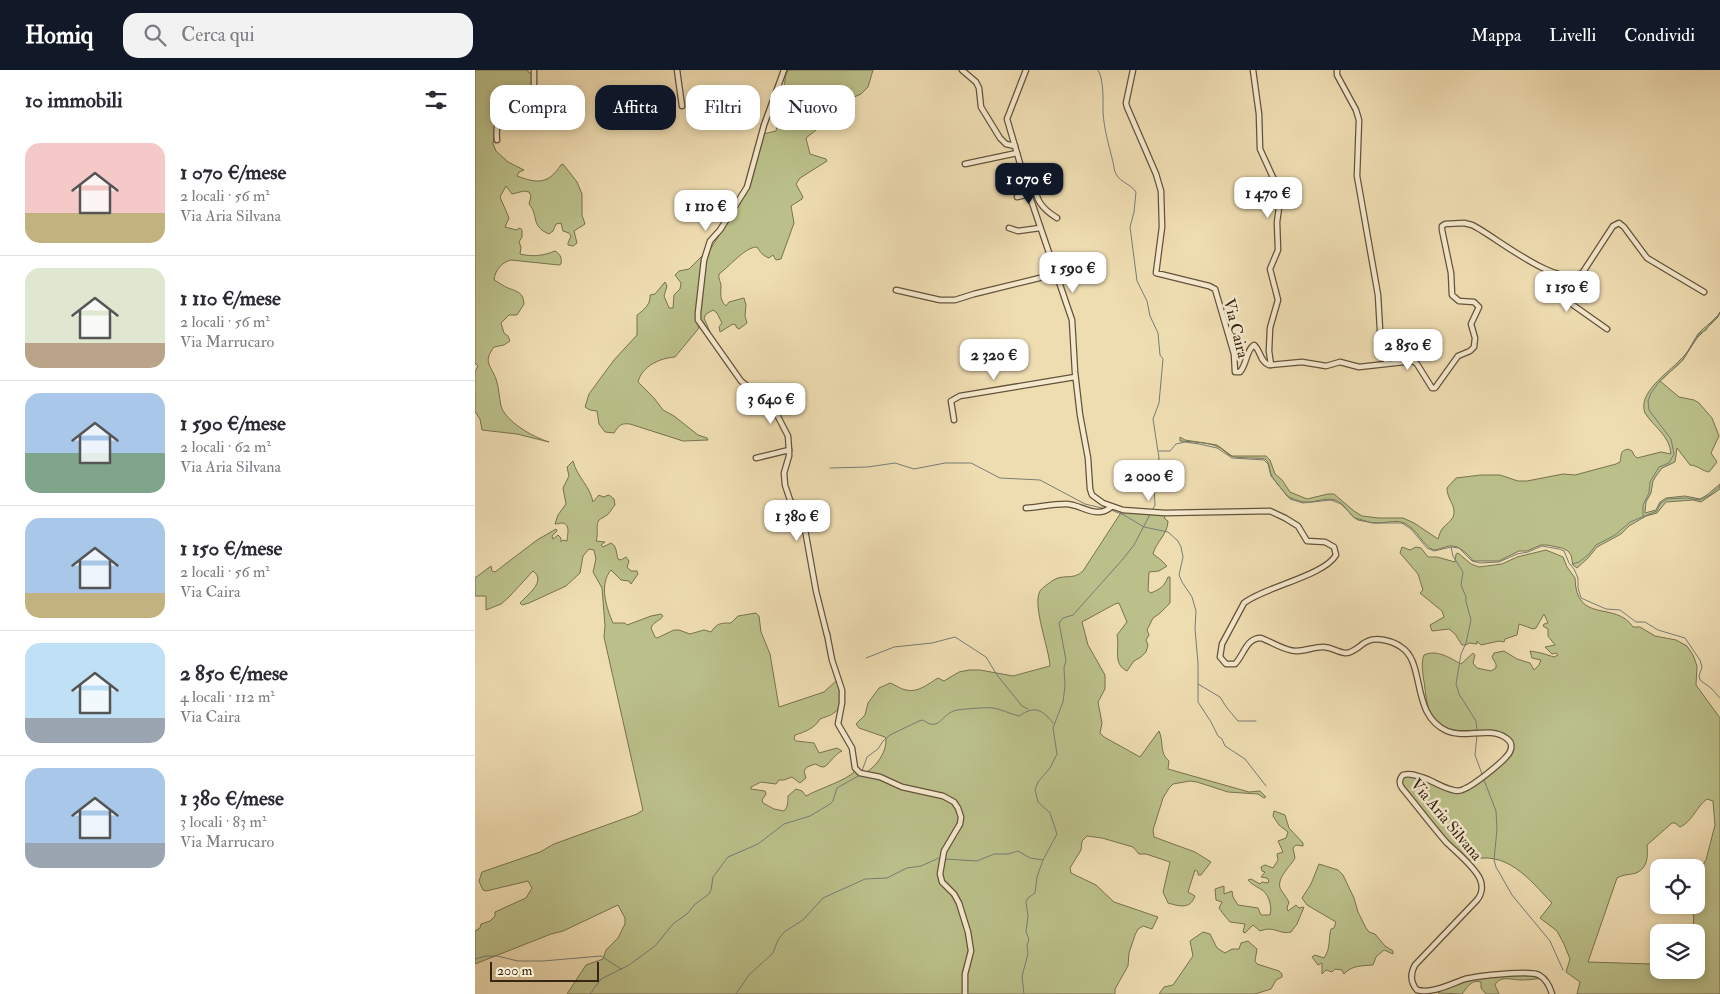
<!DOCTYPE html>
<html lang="it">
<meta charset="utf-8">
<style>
body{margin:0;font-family:"IM FELL Double Pica",serif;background:#f2f2f3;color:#2b2b33;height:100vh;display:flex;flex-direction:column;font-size:19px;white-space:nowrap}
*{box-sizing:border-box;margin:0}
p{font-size:16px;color:#7c7c81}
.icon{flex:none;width:28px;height:28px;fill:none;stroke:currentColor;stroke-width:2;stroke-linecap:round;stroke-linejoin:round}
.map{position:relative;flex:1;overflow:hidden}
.panel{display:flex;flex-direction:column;background:#fff;width:475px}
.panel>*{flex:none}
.guide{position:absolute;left:15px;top:15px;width:475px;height:45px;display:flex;gap:10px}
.controls{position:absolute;left:1175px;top:789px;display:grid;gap:10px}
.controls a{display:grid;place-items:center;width:55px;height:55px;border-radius:10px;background:#fff;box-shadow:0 2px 8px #0003;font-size:25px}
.scale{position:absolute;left:15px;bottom:12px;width:109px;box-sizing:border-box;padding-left:5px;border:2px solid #362414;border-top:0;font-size:14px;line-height:18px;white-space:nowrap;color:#362414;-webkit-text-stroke:4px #f5e9cd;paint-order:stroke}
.price{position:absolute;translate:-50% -42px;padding:0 11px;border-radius:10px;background:#fff;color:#222;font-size:16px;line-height:32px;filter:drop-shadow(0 1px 2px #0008)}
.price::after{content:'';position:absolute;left:50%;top:30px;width:15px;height:11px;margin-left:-8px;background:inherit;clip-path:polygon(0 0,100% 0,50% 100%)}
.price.selected{background:#111827;color:#fff}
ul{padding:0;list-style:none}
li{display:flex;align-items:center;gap:15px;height:125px;padding:0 25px}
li+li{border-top:1px solid #e1e1e2}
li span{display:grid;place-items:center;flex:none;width:140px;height:100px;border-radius:15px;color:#555}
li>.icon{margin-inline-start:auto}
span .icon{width:60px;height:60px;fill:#fffc;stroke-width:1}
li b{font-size:21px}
h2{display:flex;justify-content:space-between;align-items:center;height:60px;padding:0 25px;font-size:21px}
.chip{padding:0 18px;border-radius:15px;background:#fff;box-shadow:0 2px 8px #0003;font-size:18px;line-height:45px}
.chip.selected{background:#111827;color:#fff}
header{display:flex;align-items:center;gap:30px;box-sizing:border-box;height:70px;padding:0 25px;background:#111827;color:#fff}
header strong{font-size:24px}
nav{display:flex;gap:28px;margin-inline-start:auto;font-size:18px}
.search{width:350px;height:45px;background:#f2f2f3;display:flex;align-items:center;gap:12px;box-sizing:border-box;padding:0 18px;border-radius:15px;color:#7c7c81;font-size:19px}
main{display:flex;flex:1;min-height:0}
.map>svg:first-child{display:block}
.green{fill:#bbc08a;stroke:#78724f;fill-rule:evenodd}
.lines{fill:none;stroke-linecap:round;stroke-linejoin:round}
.stream{stroke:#767d76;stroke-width:1}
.minor-casing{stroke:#64523c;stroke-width:7}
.minor{stroke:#f5e9cd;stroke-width:4.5}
.labels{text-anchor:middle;stroke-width:5;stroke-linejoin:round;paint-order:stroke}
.street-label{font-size:16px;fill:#362414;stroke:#f5e9cd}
</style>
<header>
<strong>Homiq</strong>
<div class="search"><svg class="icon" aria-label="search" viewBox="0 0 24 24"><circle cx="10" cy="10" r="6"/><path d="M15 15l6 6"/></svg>Cerca qui</div>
<nav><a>Mappa</a><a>Livelli</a><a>Condividi</a></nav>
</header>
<main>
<section class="panel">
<h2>10 immobili<svg class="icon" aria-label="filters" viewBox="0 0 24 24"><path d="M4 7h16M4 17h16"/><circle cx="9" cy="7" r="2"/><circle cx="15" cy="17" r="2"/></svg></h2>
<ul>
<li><span style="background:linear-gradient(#f6c9c9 70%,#c2b280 0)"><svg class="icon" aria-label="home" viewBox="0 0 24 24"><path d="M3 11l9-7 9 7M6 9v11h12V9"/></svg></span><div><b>1 070 €/mese</b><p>2 locali · 56 m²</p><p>Via Aria Silvana</p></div></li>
<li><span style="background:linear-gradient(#dfe7d0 75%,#b9a48a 0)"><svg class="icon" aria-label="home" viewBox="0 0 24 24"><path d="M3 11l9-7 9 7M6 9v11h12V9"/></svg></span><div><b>1 110 €/mese</b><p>2 locali · 56 m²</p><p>Via Marrucaro</p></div></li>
<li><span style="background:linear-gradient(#a9c7e8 60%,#7fa58c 0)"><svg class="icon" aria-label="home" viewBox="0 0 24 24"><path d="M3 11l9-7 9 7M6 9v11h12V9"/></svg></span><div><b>1 590 €/mese</b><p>2 locali · 62 m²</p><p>Via Aria Silvana</p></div></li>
<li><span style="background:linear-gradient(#a9c7e8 75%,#c2b280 0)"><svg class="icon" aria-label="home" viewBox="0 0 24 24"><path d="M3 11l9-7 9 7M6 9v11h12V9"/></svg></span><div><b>1 150 €/mese</b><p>2 locali · 56 m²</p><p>Via Caira</p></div></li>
<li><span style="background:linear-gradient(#bfe0f5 75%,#9aa5b1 0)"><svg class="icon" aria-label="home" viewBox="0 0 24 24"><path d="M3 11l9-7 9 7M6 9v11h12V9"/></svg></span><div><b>2 850 €/mese</b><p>4 locali · 112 m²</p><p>Via Caira</p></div></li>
<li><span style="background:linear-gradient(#a9c7e8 75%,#9aa5b1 0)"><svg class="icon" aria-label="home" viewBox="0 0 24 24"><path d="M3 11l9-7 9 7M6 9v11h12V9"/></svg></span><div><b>1 380 €/mese</b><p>3 locali · 83 m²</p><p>Via Marrucaro</p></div></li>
</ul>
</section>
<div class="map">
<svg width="1245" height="924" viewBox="0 0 1245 924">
<rect width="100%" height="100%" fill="#efddb2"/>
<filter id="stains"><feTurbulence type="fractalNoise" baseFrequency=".004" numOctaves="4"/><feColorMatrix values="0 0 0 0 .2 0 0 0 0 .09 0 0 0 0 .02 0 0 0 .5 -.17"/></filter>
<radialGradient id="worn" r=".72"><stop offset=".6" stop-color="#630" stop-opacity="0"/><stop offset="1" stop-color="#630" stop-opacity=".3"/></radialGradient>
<!-- green -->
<g class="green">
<path d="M0 0H53V2L57 4V16L27 36 20 58 18 74 21 81 33 92 49 100 44 102 42 106C63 114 73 114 86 95L88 94 102 112 107 124V145L110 154 99 161 102 173 98 176 93 175V173L96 166 94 163 88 161 86 153 81 154 78 161 74 164C55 156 64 145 54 134L56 126 54 122 49 121 37 124 31 116 25 127 34 148 30 157 41 160 45 158 47 160V167L44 172 46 177 45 184C57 187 68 186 80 181 85 184 87 187 86 194L84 195 36 190C27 192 20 200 19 210 23 212 28 216 33 218 43 222 48 222 49 234L42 245H34L26 253 29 263 33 266 35 271 29 275 19 277C8 292 15 294 21 309 24 317 24 327 26 336 31 352 58 367 74 372L42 364 7 360 5 349 0 342V302L3 296 0 293Z"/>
<path d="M313 0H398L393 17 386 24 377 28 371 41 367 42 365 38 364 40 357 41 355 49 331 68 335 84 351 89 352 91 325 108 321 114 328 127 327 129 316 136 319 153 306 189 301 190 298 185 294 188C287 185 286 183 282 177 270 177 255 196 244 204 243 209 246 212 246 216 246 224 244 229 251 236L254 232 269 228 271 235 270 246 272 253 264 259 261 257V255L258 254 245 262 244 257 247 253 242 243 238 240 231 244 229 248 235 262 234 264 224 249 230 191 234 181 271 124 288 64 301 61C305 46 306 31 309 16 311 8 309 8 313 0Z"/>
<path d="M230 183 227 192 221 243V251L224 258 200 287C185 288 167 296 163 312L179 328 188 340 199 346 223 365 232 368 233 370 208 371 155 354C146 353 144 355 139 363L130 362 124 354 122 341 115 340 110 337 114 324 139 290 162 265V245C169 240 176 234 175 225L180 224 190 212 192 216 189 226 194 238H198L199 225 205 219 206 213 200 205 204 201 214 199Z"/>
<path d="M1245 242 1243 247 1222 268 1207 291 1185 311 1204 327 1219 330 1224 333 1237 348 1244 366 1236 383 1242 392 1234 402C1227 401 1222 395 1215 395L1202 378 1200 392 1187 398 1181 406 1178 411 1176 423 1171 432 1170 443 1181 440 1185 432 1191 428 1210 426 1225 429 1232 425 1245 414V419L1226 432 1218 430 1191 432 1182 443 1171 446 1154 456 1146 464 1122 477 1113 488 1102 498 1098 495 1096 485 1093 481 1087 478 1072 475H1066L1052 481H1044L1024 491H998C994 485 983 474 974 476 969 477 964 480 958 480 948 475 942 460 931 454 923 449 912 453 902 453 897 453 888 451 883 450 874 446 870 433 860 430 850 427 840 433 830 432 825 432 816 428 812 426 807 419 799 411 796 404 794 399 795 393 790 389 788 388 765 388 760 387 752 386 750 380 743 377 734 372 716 372 705 371V367L710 370 742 375 757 386H791L795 390 800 404 807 410 815 422 832 429 853 424H859L879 441 887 446 904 448H928L939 453 963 469C964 466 965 461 968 458 972 453 980 449 979 441 979 434 972 428 972 418L981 408 1006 405H1025L1043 411H1052L1088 404 1100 405 1141 394 1145 392C1147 385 1144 381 1153 379L1157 381 1159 385 1162 388 1186 382 1196 384C1195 366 1179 357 1170 343 1162 323 1193 303 1205 290 1213 283 1217 273 1223 264 1230 256 1240 251 1245 242Z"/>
<path d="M98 391C102 407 115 416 118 432L124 425 128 427 134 425 139 429 140 435C137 438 135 443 132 445 130 447 126 448 124 450 120 456 124 464 121 471L130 472 126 475 128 477 136 473C142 476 141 483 143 489L146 490 151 487 154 491 152 497 156 501H162L163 504 156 514 154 511 146 510 136 500C124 514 131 537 138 553H150L152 555 176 546 186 544 188 546C185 551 178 552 176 558L180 567 182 568 199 560H204L215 564 229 560 236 562C242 553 246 553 256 553L263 546 281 543 284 546 286 562 295 584 304 637 349 622 362 610C365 619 369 635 360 642 356 646 349 647 345 649 340 658 330 662 320 665L319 669 321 671 339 673 344 683 362 678 367 681C359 684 353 697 348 697 345 697 343 695 340 694L332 697 329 701 331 708 325 713 317 707 309 710H304L301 714 286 712 276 717V719L290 721 291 724 287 730 288 733 299 739 309 741C313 737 313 732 313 726L321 719 327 721 331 726C345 718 371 711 380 701L390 703C401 697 412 682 411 669L410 667 384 658 381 654 390 645 393 633 404 618 415 613C421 615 425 619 431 620 443 623 453 614 463 608L469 611 484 602 494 600H505L538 606 575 596C574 578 557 535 565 521 568 517 573 514 577 511 588 503 598 511 608 501L647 441 689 445 690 449 693 451C693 464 681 472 678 484L686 490 692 496 684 501 674 502 673 521 676 523C685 519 689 517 693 507H695V533L684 544 678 548 672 560 674 565 671 570 673 575 671 582 666 587 659 591 652 601C637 594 645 578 642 565L652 552 644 533 640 534 607 552 613 575 630 605V619L623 632 627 653 625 663 629 667 665 687 684 661C689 672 684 683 694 691L693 699 774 722 785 721 791 727 789 728 783 724 753 722 722 712 715 711 698 714 694 718 688 728 678 760 679 767 720 782 736 792 726 805H723V802L720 800 713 822 720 826C715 840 704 836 693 833L688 822 695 792 671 784H664L658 777 627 768 612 766 607 771 606 780 595 798 596 803 621 815 639 832 683 847 677 859 668 856 663 859 660 865 654 883 653 896 640 919V924H92L111 895 128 889 131 880 143 868 150 854V848L143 835 88 861 76 864 0 894V861L5 858 6 854 15 851 20 846V842L51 828 57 818 53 811 11 821 8 820 4 811 7 802 65 782 79 774 162 744 168 740 129 567 130 556 127 518 118 502 121 489 119 480 114 479 108 486 105 503 91 516 54 533 47 535 45 533C52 525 72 511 58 501L34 527 26 534 11 540V526H0V508L16 496 17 501 20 502 62 470 81 459 82 461 77 466 78 469 83 465 86 468V472L88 470 92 471C92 466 96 455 88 453 85 453 82 454 80 454L83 445 91 434 88 418 94 406 92 397Z"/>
<path d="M927 477 935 480 941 477 946 478 953 487H962L980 492 981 484 983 483 996 494 1004 497 1027 494 1042 487 1071 480 1088 487 1092 497 1100 508C1101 555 1140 530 1158 557H1165L1180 566 1201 570 1212 576 1218 585 1222 596 1221 615 1245 648V924H1102L1105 912 1091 902 1095 889 1089 874 1082 861 1065 848 1077 833C1054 809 1031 778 992 791L973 772 927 716 926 713 928 707C939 703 971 718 984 723L989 722 1032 689 1038 679 1037 670C1003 644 957 689 950 619 949 609 945 594 949 585 962 579 975 588 986 594L998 583 1000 585 998 593 1002 598 1016 601 1021 598V594L1017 587 1019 583 1029 581 1042 589 1055 593 1059 600 1064 595 1066 590 1057 588 1055 581 1066 583 1079 587 1083 585 1081 583 1077 584 1070 577 1080 575 1073 566V559L1068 556 1069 554 1073 553 1069 544 1061 558 1058 559 1044 554 1042 565 1030 569 1029 572 1024 571 1006 575 1002 571V574L994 573 991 575H987L980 564 974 559 957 561 955 555 969 547 967 541 945 523 948 520 943 504 925 483ZM1232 729 1238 731 1240 755 1231 790 1221 806V835H1217C1218 847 1222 854 1212 862H1221V900H1184V887L1175 894 1113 892 1142 808C1149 804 1155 805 1161 803 1173 798 1173 786 1172 775L1197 753H1200L1205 757C1217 752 1221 737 1232 729Z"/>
<path d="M799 741 810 745 814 758 828 773V776L821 775 818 778 820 788C816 796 802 807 805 818 807 822 812 828 814 832L812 838 813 841 821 835 824 838 829 837 822 854 816 862C804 865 799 855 785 861L778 855 770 863 768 862 770 854 755 852C753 850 745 840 744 838L747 832 741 830 740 819 749 816V824L757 821 758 827 763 835 783 838 786 845H795C796 840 796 838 795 833 791 817 782 820 773 810L776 809 785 814 787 812 793 813 794 811 792 808 786 807 790 802 787 801 786 797 790 795 798 798 803 790 802 784 808 782 803 771 811 768 813 762 804 755 798 746Z"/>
<path d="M844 794 863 800 868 805 879 828 883 842 891 858 894 862 900 864 910 876 918 881V884L909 880 901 887 898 895C887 896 877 895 869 904L867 900 860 899 857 902 851 900 847 904V893L843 895 837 887 840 885 849 888C856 878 853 870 856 859L859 858 861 852 832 835 827 828 836 814Z"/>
<polygon points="728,862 735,864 742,878 750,883 757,879 764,879 766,873 773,871 782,879 780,891 782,894 804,901 807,904 807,907 801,910 796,919 780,924 684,924 689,917 698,915 718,886 715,871"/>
<path d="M1052 904 1060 905 1067 908C1061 909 1053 910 1046 910 1037 910 1025 905 1020 915L1024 924H1011L1006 918V912C997 909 992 917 987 924L963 923 967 920 997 909Z"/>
</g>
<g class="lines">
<!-- stream -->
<g class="stream">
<polyline points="684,381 695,381 701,374 710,372 724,374 742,378 757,388 789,390 793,394 796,406 815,429 828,433 856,430 866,434 880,448 884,449 897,453 927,453 936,459 952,478 959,481 976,477 984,478 997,491 1005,493 1024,492 1042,484 1053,482 1067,476 1084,479 1089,481 1094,493 1099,499 1103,508 1103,518 1106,528 1131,539 1145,540 1161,552 1170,552 1183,560 1210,568 1225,590 1227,597 1224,606 1225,610 1236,618 1245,628"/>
<polyline points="355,398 393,397 420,393 439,399 470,393 496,393 525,408 565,410 610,434 631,439"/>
<polyline points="636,440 649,445 669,457 693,462 703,471 706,477 708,487 704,505 707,512 717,527 721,541 720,559 723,593 723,632 736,652 743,666 747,669 750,676 770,689 791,716"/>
<polyline points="1168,446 1168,435 1174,423 1175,412 1184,397 1194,393 1199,384 1196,369 1174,340 1173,331 1176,323 1184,312 1208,290 1224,264 1231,260 1238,250 1245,244"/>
<polyline points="976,477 978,486 988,502 986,515 991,527 991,532 996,550 991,573 986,584 981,614 984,624 1001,651 1002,660"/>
<polyline points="1097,494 1104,492 1114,484 1121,475 1140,465 1155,452 1182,441 1185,434 1192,429 1211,428 1225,430 1235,425 1245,416"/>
<polyline points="391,588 419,577 457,573 480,567 511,587 522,605 547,636 553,639"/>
<polyline points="723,614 745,627 752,638 763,651 781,651"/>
<polyline points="1002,665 1000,685 1007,704"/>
<path d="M387 701 392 687 403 679 408 671 415 665 444 651 448 650C465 663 466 643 482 640 490 639 510 637 518 638 526 639 535 644 544 646 559 636 566 638 578 653"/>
<polyline points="1009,710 1021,741 1022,759 1019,790 1021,797 1037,825 1075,871 1088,900"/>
<polyline points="470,789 502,791 519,784 533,784 543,781 555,788 568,790"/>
<polyline points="0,889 11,886 22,886 43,891 68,891 126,886 146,899"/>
<polyline points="115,924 126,909 154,895 180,876 198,854 213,843 219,835 234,824 236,820 238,807 253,787 283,774 309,754 335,746 355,734 358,731 362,718 385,705"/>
<polyline points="261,924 274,905 298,883 303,870 309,862 328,850 348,828 390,809 412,808 432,798 446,796 464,788"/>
<path d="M549 924 547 906 553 884 552 876 554 869 551 862 553 846 551 832 553 828 560 823 562 807 568 790 582 764 575 743 563 732 560 720 563 712 575 698 582 684 578 658 588 632 590 616 589 598 591 590 584 553 588 548 598 545 648 489 659 475 680 435 679 417 683 407 684 388 678 349 684 333 688 289 685 285 683 263 675 246 672 231 662 211 661 203 655 157 659 142 661 122C656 114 646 113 641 104 639 101 639 96 638 92 634 76 629 59 628 42 628 30 629 10 623 0"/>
</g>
<!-- minor casing -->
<g class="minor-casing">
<g id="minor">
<polyline points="202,0 207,36"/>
<polyline points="487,0 501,12 504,18 506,37 525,68 531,74 540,76"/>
<path d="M551 0 532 49 554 124 597 250 600 302 605 345 613 388 615 419 617 425 628 433 648 440 690 443 795 441 810 448 823 456 832 471 850 472 859 477 861 485C849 506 789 517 769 533L747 574 745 587 751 594H760C769 585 771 568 786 568 797 572 810 581 821 581 830 581 839 577 848 577 856 577 862 582 870 583 880 583 885 574 893 571 902 567 918 571 926 577 951 592 935 645 972 661 990 669 1014 656 1031 668 1039 673 1037 681 1031 687 1025 694 998 716 989 719 986 721 981 721 978 720 967 718 957 710 946 707 940 705 934 703 928 705 924 709 924 714 927 718 942 736 956 755 971 772 981 782 999 796 1005 809 1008 816 1007 824 1002 830L940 895C935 904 935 912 942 920 957 924 976 914 990 909 1002 906 1055 900 1064 905 1071 909 1075 917 1077 924"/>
<path d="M658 0 651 33 652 37 681 104 686 121 687 157 681 203 734 216 740 219 759 284 760 302H765C772 294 771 280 779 275 786 281 785 292 794 295L827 292 851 296 865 292 884 297 938 291 942 294 957 318H960L983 286 995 281 999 277 1000 268 996 254 1004 237 999 232 984 231 977 225 976 203 967 160V156L970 154 989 153 997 155C1019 165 1084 221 1108 202L1138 156 1144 153 1149 157 1172 188 1229 222"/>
<polyline points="778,0 784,44 785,79 801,114 805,131 802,152 803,180 795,199 803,230 795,258 794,281 796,295"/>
<polyline points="862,0 862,5 881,40 884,50 882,106 903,225 906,277 912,293"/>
<path d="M22 70C21 61 22 47 28 39 33 33 50 23 57 19L59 15V0"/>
<polyline points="490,94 542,83"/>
<path d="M546 97 554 101C563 124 558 133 582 148"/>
<polyline points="542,127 554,124"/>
<polyline points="534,158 543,161 565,158"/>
<polyline points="1077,203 1098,235 1132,259"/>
<polyline points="421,220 465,230 480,230 499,224 581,204"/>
<polyline points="479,350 476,331 485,326 600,307"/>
<polyline points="314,380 314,386 309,403 310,415 315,430 324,443 329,454 341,521 352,565"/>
<polyline points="281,388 314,380 313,366 298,337 266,311 223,250 223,243 229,190 235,171 245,160 272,117 289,55 309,0"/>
<path d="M551 438C564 437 577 434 591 434 606 434 621 450 636 437"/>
<polyline points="352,564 357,590 367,620 367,633 363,654 377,678 380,698 385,703 405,707 427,717 468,726 479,732 483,738 486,747 485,754 469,781 465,804 467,812 479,824 484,833 493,862 496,881 490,904 490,924"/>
</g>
</g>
<!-- minor -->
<use href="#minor" class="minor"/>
</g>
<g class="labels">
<!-- street labels -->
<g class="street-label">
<text transform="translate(762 258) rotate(76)" y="6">Via Caira</text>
<text transform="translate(972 749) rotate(50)" y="6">Via Aria Silvana</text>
</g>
</g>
<rect width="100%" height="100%" filter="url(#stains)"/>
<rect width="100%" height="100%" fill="url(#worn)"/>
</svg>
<div class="controls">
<a><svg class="icon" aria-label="locate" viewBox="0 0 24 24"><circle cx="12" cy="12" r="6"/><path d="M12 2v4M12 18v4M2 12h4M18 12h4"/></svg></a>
<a><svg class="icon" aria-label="layers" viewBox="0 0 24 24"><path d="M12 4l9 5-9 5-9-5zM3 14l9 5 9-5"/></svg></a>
</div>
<div class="scale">200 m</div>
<b class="price selected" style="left:554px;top:135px">1 070 €</b>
<b class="price" style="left:793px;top:149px">1 470 €</b>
<b class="price" style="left:231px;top:162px">1 110 €</b>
<b class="price" style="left:598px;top:224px">1 590 €</b>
<b class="price" style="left:1092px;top:243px">1 150 €</b>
<b class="price" style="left:933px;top:301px">2 850 €</b>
<b class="price" style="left:519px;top:311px">2 320 €</b>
<b class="price" style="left:296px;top:355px">3 640 €</b>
<b class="price" style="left:674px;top:432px">2 000 €</b>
<b class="price" style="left:322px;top:472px">1 380 €</b>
<div class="guide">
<a class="chip">Compra</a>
<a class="chip selected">Affitta</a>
<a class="chip">Filtri</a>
<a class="chip">Nuovo</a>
</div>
</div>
</main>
